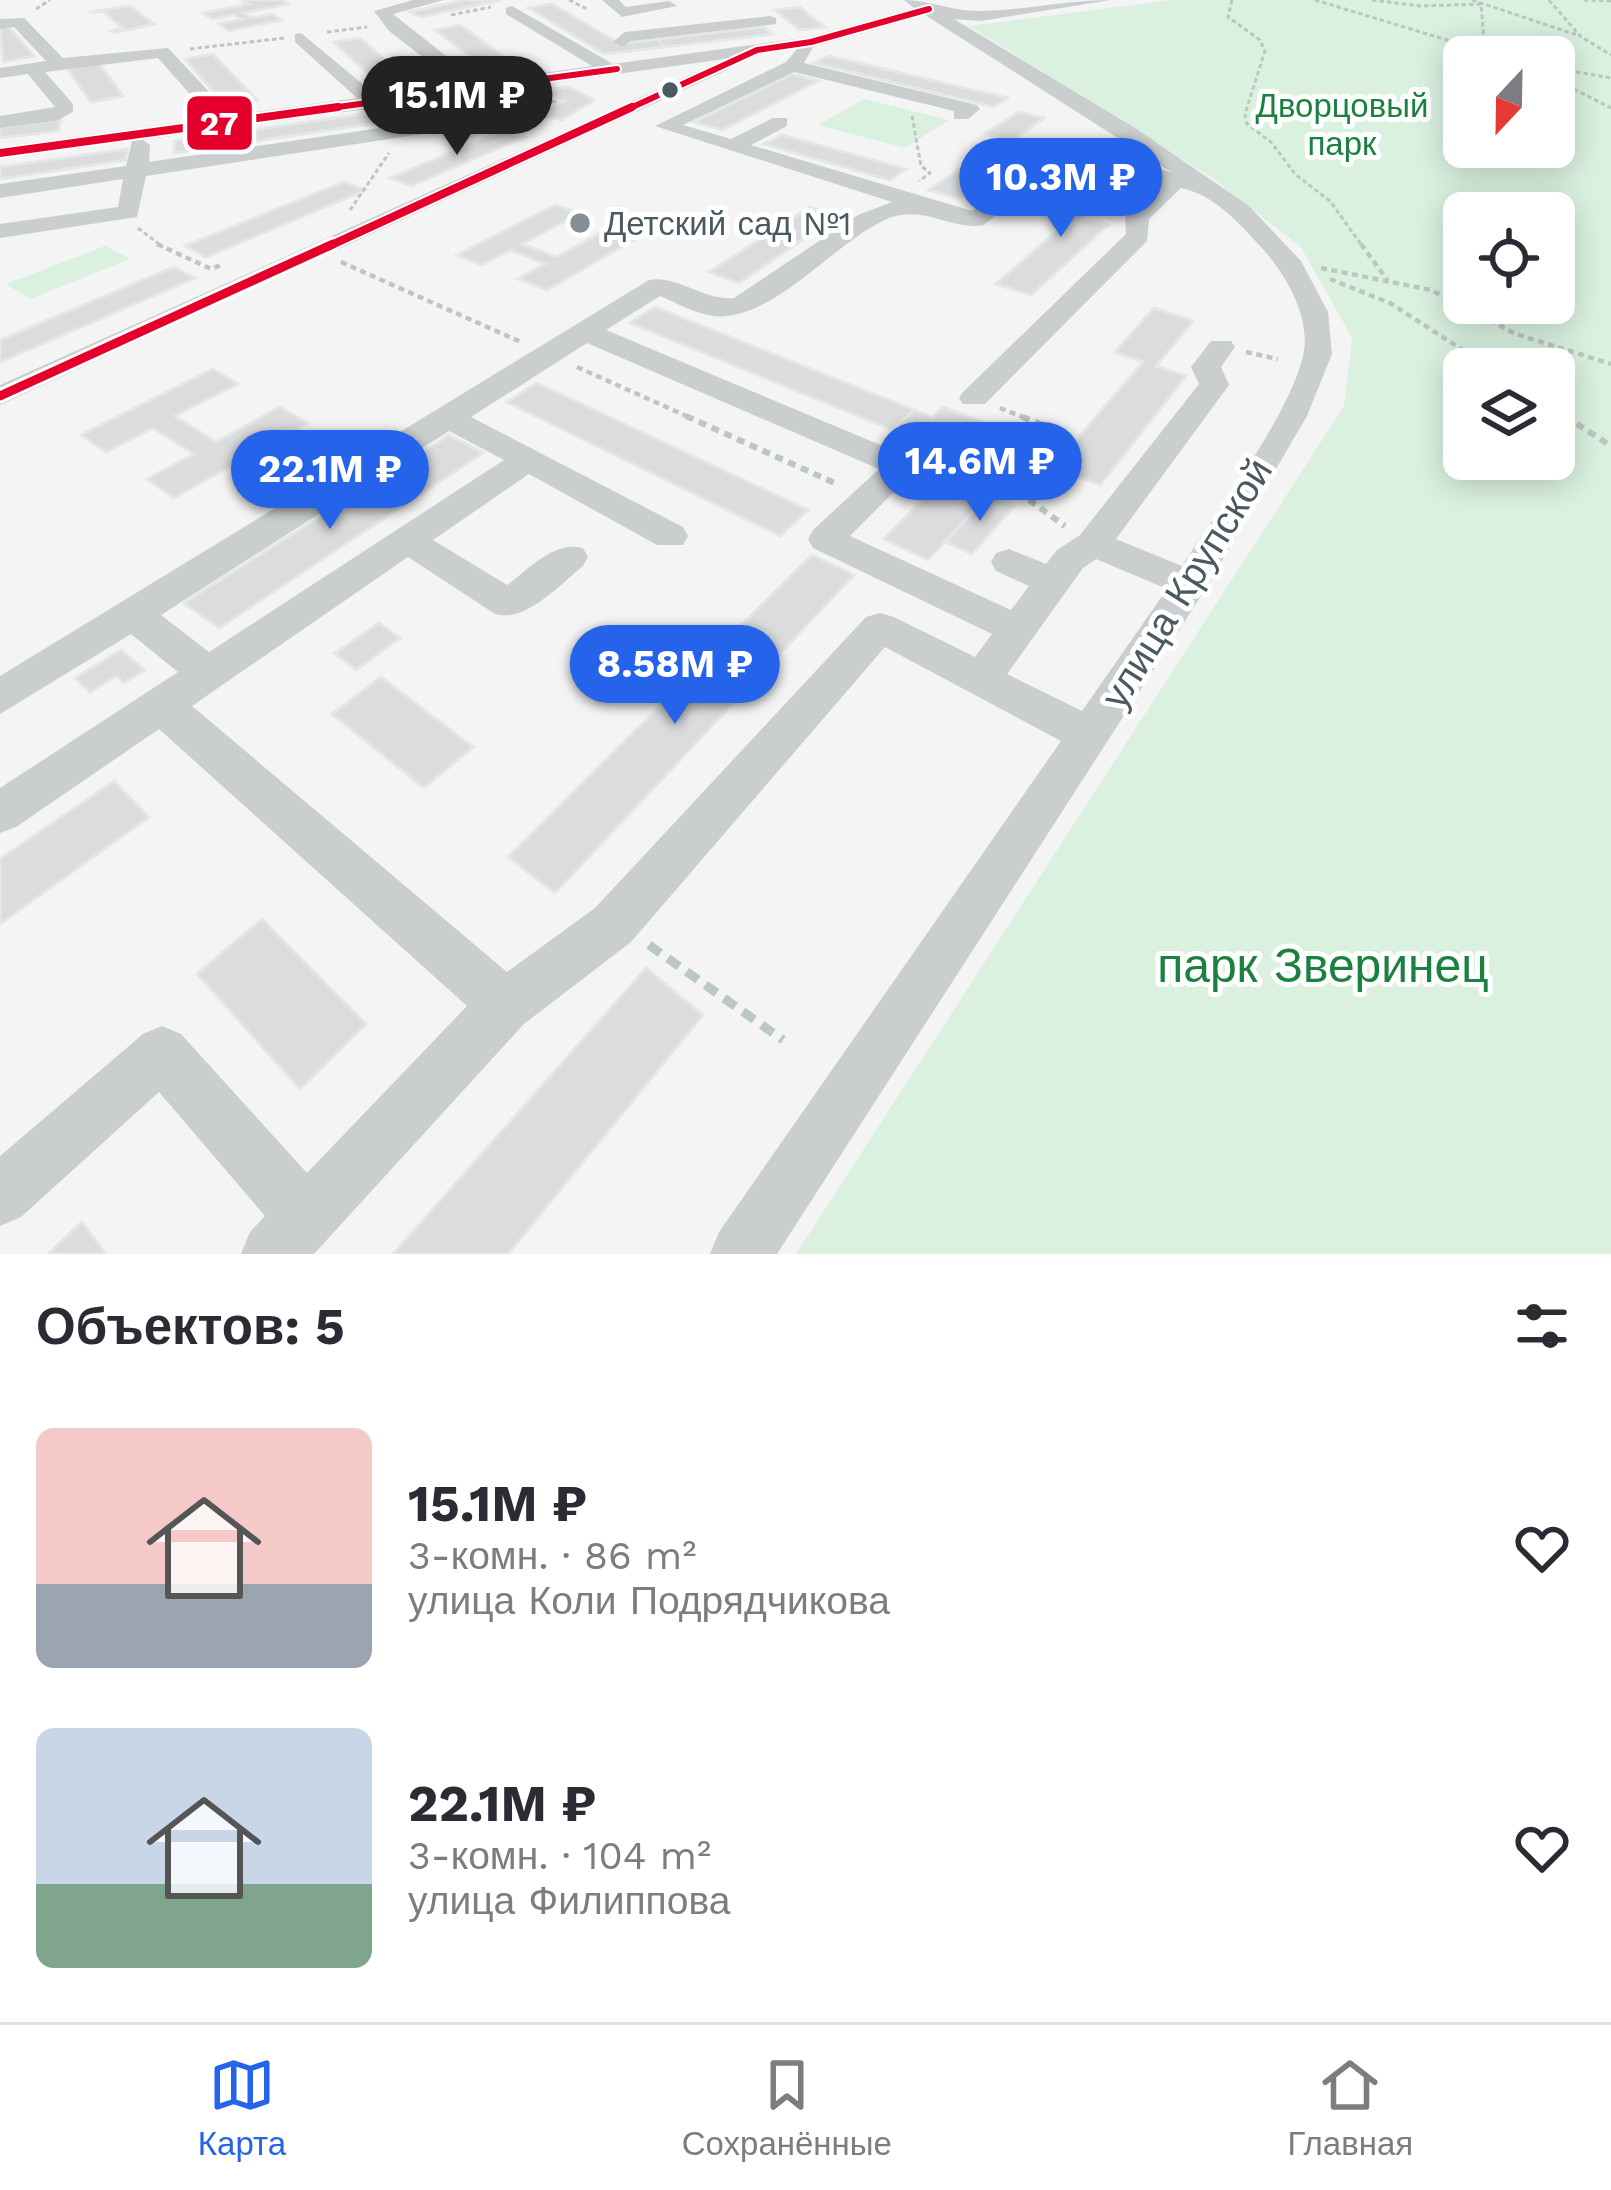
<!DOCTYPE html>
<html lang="ru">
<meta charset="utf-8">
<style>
body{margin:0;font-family:"Work Sans",sans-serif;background:#f7f7f7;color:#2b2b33;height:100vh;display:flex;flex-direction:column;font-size:45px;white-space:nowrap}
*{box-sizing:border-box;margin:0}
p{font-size:39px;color:#7c7c81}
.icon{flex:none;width:66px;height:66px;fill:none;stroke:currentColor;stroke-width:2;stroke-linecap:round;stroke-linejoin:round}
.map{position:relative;height:1254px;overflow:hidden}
.drawer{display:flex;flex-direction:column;background:#fff;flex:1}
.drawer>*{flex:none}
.needle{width:78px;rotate:202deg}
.fabs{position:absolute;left:1443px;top:36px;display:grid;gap:24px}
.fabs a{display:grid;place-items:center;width:132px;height:132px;border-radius:18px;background:#fff;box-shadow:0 6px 30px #0003;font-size:60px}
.price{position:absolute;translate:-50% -102px;padding:0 27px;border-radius:42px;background:#2563eb;color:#fff;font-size:39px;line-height:78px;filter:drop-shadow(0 3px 6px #0008)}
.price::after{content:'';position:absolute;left:50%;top:72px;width:36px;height:27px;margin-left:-18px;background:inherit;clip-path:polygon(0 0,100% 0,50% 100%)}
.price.active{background:#222;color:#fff}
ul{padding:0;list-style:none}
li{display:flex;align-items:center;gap:36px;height:300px;padding:0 36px}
li span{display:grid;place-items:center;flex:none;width:336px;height:240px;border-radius:18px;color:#555}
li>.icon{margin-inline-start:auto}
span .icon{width:144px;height:144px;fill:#fffc;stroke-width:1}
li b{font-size:51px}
h2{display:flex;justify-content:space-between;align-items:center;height:144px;padding:0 36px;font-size:51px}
.menu{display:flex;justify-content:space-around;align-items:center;height:168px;border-top:3px solid #e1e1e2;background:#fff;font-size:33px;color:#7c7c81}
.menu a{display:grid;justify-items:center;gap:6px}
.menu .active{color:#2563eb}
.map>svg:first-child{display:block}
.green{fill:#daf1e0;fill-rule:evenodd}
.building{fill:#dbdcdd;stroke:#e5e6e6;stroke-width:3}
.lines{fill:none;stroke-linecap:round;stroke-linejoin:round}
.path-far3{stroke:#bbc7c1;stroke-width:3;stroke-dasharray:4.5 3;stroke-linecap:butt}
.path-far2{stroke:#bbc7c1;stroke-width:4.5;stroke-dasharray:6 4.5;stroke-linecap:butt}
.path-far1{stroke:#bbc7c1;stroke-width:6;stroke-dasharray:8 6;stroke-linecap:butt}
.path{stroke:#bbc7c1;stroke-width:9;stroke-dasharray:14 9;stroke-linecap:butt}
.minor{fill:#cbcecf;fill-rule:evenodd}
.bus-1-far2-casing{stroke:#fff;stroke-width:10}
.bus-1-far1-casing{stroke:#fff;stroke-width:12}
.bus-1-casing{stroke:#fff;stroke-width:15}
.bus-1-far2{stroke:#e4002b;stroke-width:6}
.bus-1-far1{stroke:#e4002b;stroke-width:8}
.bus-1{stroke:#e4002b;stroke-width:9}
.bus-dot{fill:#4b5960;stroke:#fff;stroke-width:4.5}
.poi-dot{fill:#868f94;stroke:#fff;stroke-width:4.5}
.labels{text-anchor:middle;stroke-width:10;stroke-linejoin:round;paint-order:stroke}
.far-park-label{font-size:33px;fill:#1b8140;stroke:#fff}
.far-poi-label{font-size:33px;fill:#4b5960;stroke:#fff;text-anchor:start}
.street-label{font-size:39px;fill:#4b5960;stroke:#fff}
.near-park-label{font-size:48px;fill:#1b8140;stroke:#fff}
.line-badge{stroke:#fff;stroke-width:4.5}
.badge-label{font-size:33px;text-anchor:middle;font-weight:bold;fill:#fff}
</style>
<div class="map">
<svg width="1611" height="1254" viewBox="0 0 1611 1254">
<rect width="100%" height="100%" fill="#f4f4f4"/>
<!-- green -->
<g class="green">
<path d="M1172 0H1611V1254H796L1344 406 1352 338 1301 247 1211 177 969 26ZM1464 57H1554V147H1464ZM1464 213H1554V303H1464ZM1464 369H1554V459H1464Z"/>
<polygon points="864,99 949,120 905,148 818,125"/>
<polygon points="105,246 130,259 30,299 6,284"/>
</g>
<!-- building -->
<g class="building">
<polygon points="242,0 281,0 288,4 243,13 251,18 272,14 282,20 229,31 219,24 243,19 233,15 212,19 203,13 248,4"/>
<polygon points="464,0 501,0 421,17 410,12"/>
<polygon points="552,4 620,44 658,39 665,47 604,54 529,8"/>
<polygon points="130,6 154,24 114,33 111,31 123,28 104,12 89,12"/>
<polygon points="799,7 825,27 800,30 775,10"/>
<polygon points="460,25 518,67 491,72 435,30"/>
<polygon points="8,26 34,56 3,62 0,28"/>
<polygon points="764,27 772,34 665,47 658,39"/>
<polygon points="360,38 410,82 382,87 334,42"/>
<polygon points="213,54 257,100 226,106 185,59"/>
<polygon points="829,56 1007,98 994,107 814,63"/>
<polygon points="98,62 123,96 91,102 67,68"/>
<polygon points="792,74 818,81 722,130 694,122"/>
<polygon points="569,87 594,100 562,120 537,114 564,101 554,96 474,109 469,98"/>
<polygon points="427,105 431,115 174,153 175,141"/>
<polygon points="1018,112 1044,118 1012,141 1032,146 959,199 929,190 1004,139 985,134"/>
<polygon points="61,120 58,131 0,138 0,127"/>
<polygon points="504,130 525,137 411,186 390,178"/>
<polygon points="782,135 906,169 890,180 764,144"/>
<polygon points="127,149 126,160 0,179 0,167"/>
<polygon points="1087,181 1118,189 1084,219 1108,225 1031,295 996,284 1074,216 1052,210"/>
<polygon points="344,182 366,190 206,257 185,246"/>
<polygon points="555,205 580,213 522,244 557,257 614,225 642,235 547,290 518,279 545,264 510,250 482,265 457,255"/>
<polygon points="810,207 838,216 739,283 709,272"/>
<polygon points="174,267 195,278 0,362 0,340"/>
<polygon points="655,307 914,410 892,430 630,323"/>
<polygon points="1154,308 1193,321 1156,366 1186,376 1100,485 1053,467 1143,362 1115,352"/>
<polygon points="213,369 238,384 175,416 216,442 280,407 308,423 174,498 147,479 194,454 153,428 106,452 81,435"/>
<polygon points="537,383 808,510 780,536 507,402"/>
<polygon points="943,407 1006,431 980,459 930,439 925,444 892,430 914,410 932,417"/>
<polygon points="449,435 483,453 219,628 184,603"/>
<polygon points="954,468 997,486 928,560 884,539"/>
<polygon points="989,494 1015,505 972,554 946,542"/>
<polygon points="812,555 854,575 555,893 508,857"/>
<polygon points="379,623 400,638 356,670 335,653"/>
<polygon points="121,650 145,670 124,683 116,676 90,692 75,678"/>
<polygon points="381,677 473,747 424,788 332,714"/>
<polygon points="114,781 149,817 0,924 0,859"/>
<polygon points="262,919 366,1024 300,1089 197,974"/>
<polygon points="646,968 703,1015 508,1254 393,1254"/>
<polygon points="82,1222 106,1254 48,1254"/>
</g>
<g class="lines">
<!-- path-far3 -->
<g class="path-far3">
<polyline points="569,0 589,10"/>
<polyline points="1232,0 1228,17 1260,40 1265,51 1245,114 1247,124 1271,142 1295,174 1330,201 1363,247"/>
<polyline points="1315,0 1503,57"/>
<polyline points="1372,0 1420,6 1481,4 1485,51"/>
<polyline points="1472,0 1580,36"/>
<polyline points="1549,0 1580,36 1611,55"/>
<polyline points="1584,0 1611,1"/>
<polyline points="36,9 50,0"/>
<polyline points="451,15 491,7"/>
<polyline points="327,32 367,27"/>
<polyline points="190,49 284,38"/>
<polyline points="1554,68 1611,78"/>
<polyline points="1554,79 1611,108"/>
<polyline points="912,116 921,166 930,173 919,181"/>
<polyline points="350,210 389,153"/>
<polyline points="138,228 163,247"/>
</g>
<!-- path-far2 -->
<g class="path-far2">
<polyline points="157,244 211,269 221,265"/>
<polyline points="1361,244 1388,281"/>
<polyline points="341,262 521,342"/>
<polyline points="1321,268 1431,290 1516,334 1611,364"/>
<polyline points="1330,279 1390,303 1492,369"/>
<polyline points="1246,352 1278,359"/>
<polyline points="577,367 693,419"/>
<polyline points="1000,408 1028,419"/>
<polyline points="1554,409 1570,419"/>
</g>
<!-- path-far1 -->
<g class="path-far1">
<polyline points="686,416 839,485"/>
<polyline points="1565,416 1611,446"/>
<polyline points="943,454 996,476 1065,526"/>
<polyline points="996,476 1043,425 1020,416"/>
</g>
<!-- path -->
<polyline class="path" points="649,945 783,1040"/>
<!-- minor -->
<g class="minor">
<path d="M413 0H444L393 14 479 82 592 66 506 14V8L512 6 613 64 810 37 914 8 904 0C930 0 950 11 978 11 1022 11 1066 0 1111 0L981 21 954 19 1135 128 1248 205 1301 261 1328 312 1332 354 1307 416 1203 593 777 1254H710L719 1232 1061 741 885 647 631 942 524 1024 314 1254H241L250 1232 265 1216 159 1092 21 1217 0 1226V1156L143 1034 162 1026 181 1034 307 1173 467 1006 159 729 16 827 0 833V788L178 672 131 634 0 714V676L649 280C678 275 704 301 734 298L858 215 892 202 655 126 786 62 797 49 143 140 150 145 149 162 462 116 548 96 558 102 462 128 146 176 137 217 0 238V224L118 207 123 179 0 198V184L126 166 132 141 0 159V147L211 118 158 58 45 72 73 104V112L56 121 0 128V116L55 107 28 74 0 78V68L46 61 14 27 0 29V19L24 18 63 58 168 48 231 115 357 98 295 42V34L301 33 377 96 459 85 389 31 374 11ZM925 15 1171 172 1060 146 972 211 751 145 787 126V118H773L731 139 683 125 794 72 954 111V119H968L980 109 977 105 804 63 813 47ZM1064 159 1160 183 1125 217 1126 234 963 392 959 398 963 404H985L1147 241 1149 219 1181 188C1214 195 1237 221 1261 247 1285 273 1312 318 1303 356 1288 418 1217 510 1182 566L1116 539 1229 385 1221 367 1235 347 1231 341H1211L1191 367 1199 384 1080 535 1057 550 1046 564 1009 549 996 553 991 562 996 571 1029 586 1011 610 850 536 927 459 932 452 927 445 916 442 897 452 606 330 660 296C677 303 696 314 713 316 774 323 836 238 892 217 926 206 954 231 984 225ZM587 343 879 469 813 530 808 539 813 548 992 634 975 657 894 617 880 613 866 617 595 908 507 972 192 706 408 557 495 614C526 623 559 585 583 566L588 557 583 548C554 540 529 569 507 585L433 540 529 474 657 545H683L688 536 683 527 471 417ZM449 431 504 460 209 652 161 615ZM1096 559 1167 589 1082 711 1007 674 1083 568Z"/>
<polygon points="602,0 619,0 626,7 669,1 677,6 622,17"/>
<polygon points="770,16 776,18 776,24 631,41 622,47 613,42 625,32"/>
<polygon points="721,61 730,66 727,70 0,405 0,385"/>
</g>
<!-- bus-1-far2 casing -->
<g class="bus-1-far2-casing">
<g id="bus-1-far2">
<polyline points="316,110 617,69"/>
<polyline points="626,110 757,50 811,42 929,9"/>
</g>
</g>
<!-- bus-1-far1 casing -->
<g class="bus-1-far1-casing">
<g id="bus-1-far1">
<polyline points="0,153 338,107"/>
<polyline points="327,247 632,107"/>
</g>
</g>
<!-- bus-1 casing -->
<g class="bus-1-casing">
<polyline id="bus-1" points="0,396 333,244"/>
</g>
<!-- bus-1-far2 -->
<use href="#bus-1-far2" class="bus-1-far2"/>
<!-- bus-1-far1 -->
<use href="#bus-1-far1" class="bus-1-far1"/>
<!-- bus-1 -->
<use href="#bus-1" class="bus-1"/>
</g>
<!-- markers -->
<circle class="bus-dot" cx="670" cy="90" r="10"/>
<circle class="poi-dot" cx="580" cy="223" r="12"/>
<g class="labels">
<!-- far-park labels -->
<g class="far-park-label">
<text x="1342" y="117">Дворцовый<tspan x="1342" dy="38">парк</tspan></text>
</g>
<!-- far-poi labels -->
<g class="far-poi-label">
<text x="604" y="235">Детский сад №1</text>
</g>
<!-- street labels -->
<g class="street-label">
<text transform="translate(1186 583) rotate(-58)" y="14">улица Крупской</text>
</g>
<!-- near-park labels -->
<g class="near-park-label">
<text x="1323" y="982">парк Зверинец</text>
</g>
</g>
<rect class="line-badge" x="185" y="94" width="69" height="58" rx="12" fill="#e4002b"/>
<g class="badge-label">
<text x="219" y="135">27</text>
</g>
</svg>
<div class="fabs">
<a><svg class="needle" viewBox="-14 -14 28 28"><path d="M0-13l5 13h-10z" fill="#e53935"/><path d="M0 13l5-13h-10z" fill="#7c7c81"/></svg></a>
<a><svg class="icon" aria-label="locate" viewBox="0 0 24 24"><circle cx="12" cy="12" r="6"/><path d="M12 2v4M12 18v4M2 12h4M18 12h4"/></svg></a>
<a><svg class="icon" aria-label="layers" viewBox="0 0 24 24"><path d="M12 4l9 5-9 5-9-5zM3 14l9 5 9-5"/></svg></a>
</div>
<b class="price active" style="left:457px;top:158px">15.1M ₽</b>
<b class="price" style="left:1061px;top:240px">10.3M ₽</b>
<b class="price" style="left:980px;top:524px">14.6M ₽</b>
<b class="price" style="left:330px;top:532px">22.1M ₽</b>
<b class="price" style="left:675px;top:727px">8.58M ₽</b>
</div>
<section class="drawer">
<h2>Объектов: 5<svg class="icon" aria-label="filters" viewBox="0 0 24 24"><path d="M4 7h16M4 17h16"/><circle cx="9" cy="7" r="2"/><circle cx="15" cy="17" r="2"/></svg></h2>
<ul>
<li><span style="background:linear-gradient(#f6c9c9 65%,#9aa5b1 0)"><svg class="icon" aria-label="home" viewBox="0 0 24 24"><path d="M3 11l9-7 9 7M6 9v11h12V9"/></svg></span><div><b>15.1M ₽</b><p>3-комн. · 86 m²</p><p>улица Коли Подрядчикова</p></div><svg class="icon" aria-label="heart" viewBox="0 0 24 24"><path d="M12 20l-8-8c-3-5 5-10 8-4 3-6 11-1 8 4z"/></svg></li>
<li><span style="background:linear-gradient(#c9d6e8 65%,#7fa58c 0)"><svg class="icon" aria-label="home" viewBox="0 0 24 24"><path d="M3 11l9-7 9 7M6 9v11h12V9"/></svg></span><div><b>22.1M ₽</b><p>3-комн. · 104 m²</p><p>улица Филиппова</p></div><svg class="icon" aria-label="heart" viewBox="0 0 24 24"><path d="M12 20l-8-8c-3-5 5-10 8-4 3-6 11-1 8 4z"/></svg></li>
</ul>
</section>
<nav class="menu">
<a class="active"><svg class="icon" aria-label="map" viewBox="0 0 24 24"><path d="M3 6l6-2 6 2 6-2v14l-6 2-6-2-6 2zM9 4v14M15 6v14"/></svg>Карта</a>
<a><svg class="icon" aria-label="saved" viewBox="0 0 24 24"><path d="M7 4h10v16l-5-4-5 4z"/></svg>Сохранённые</a>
<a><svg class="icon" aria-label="home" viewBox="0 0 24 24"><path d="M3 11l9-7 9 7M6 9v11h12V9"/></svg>Главная</a>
</nav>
